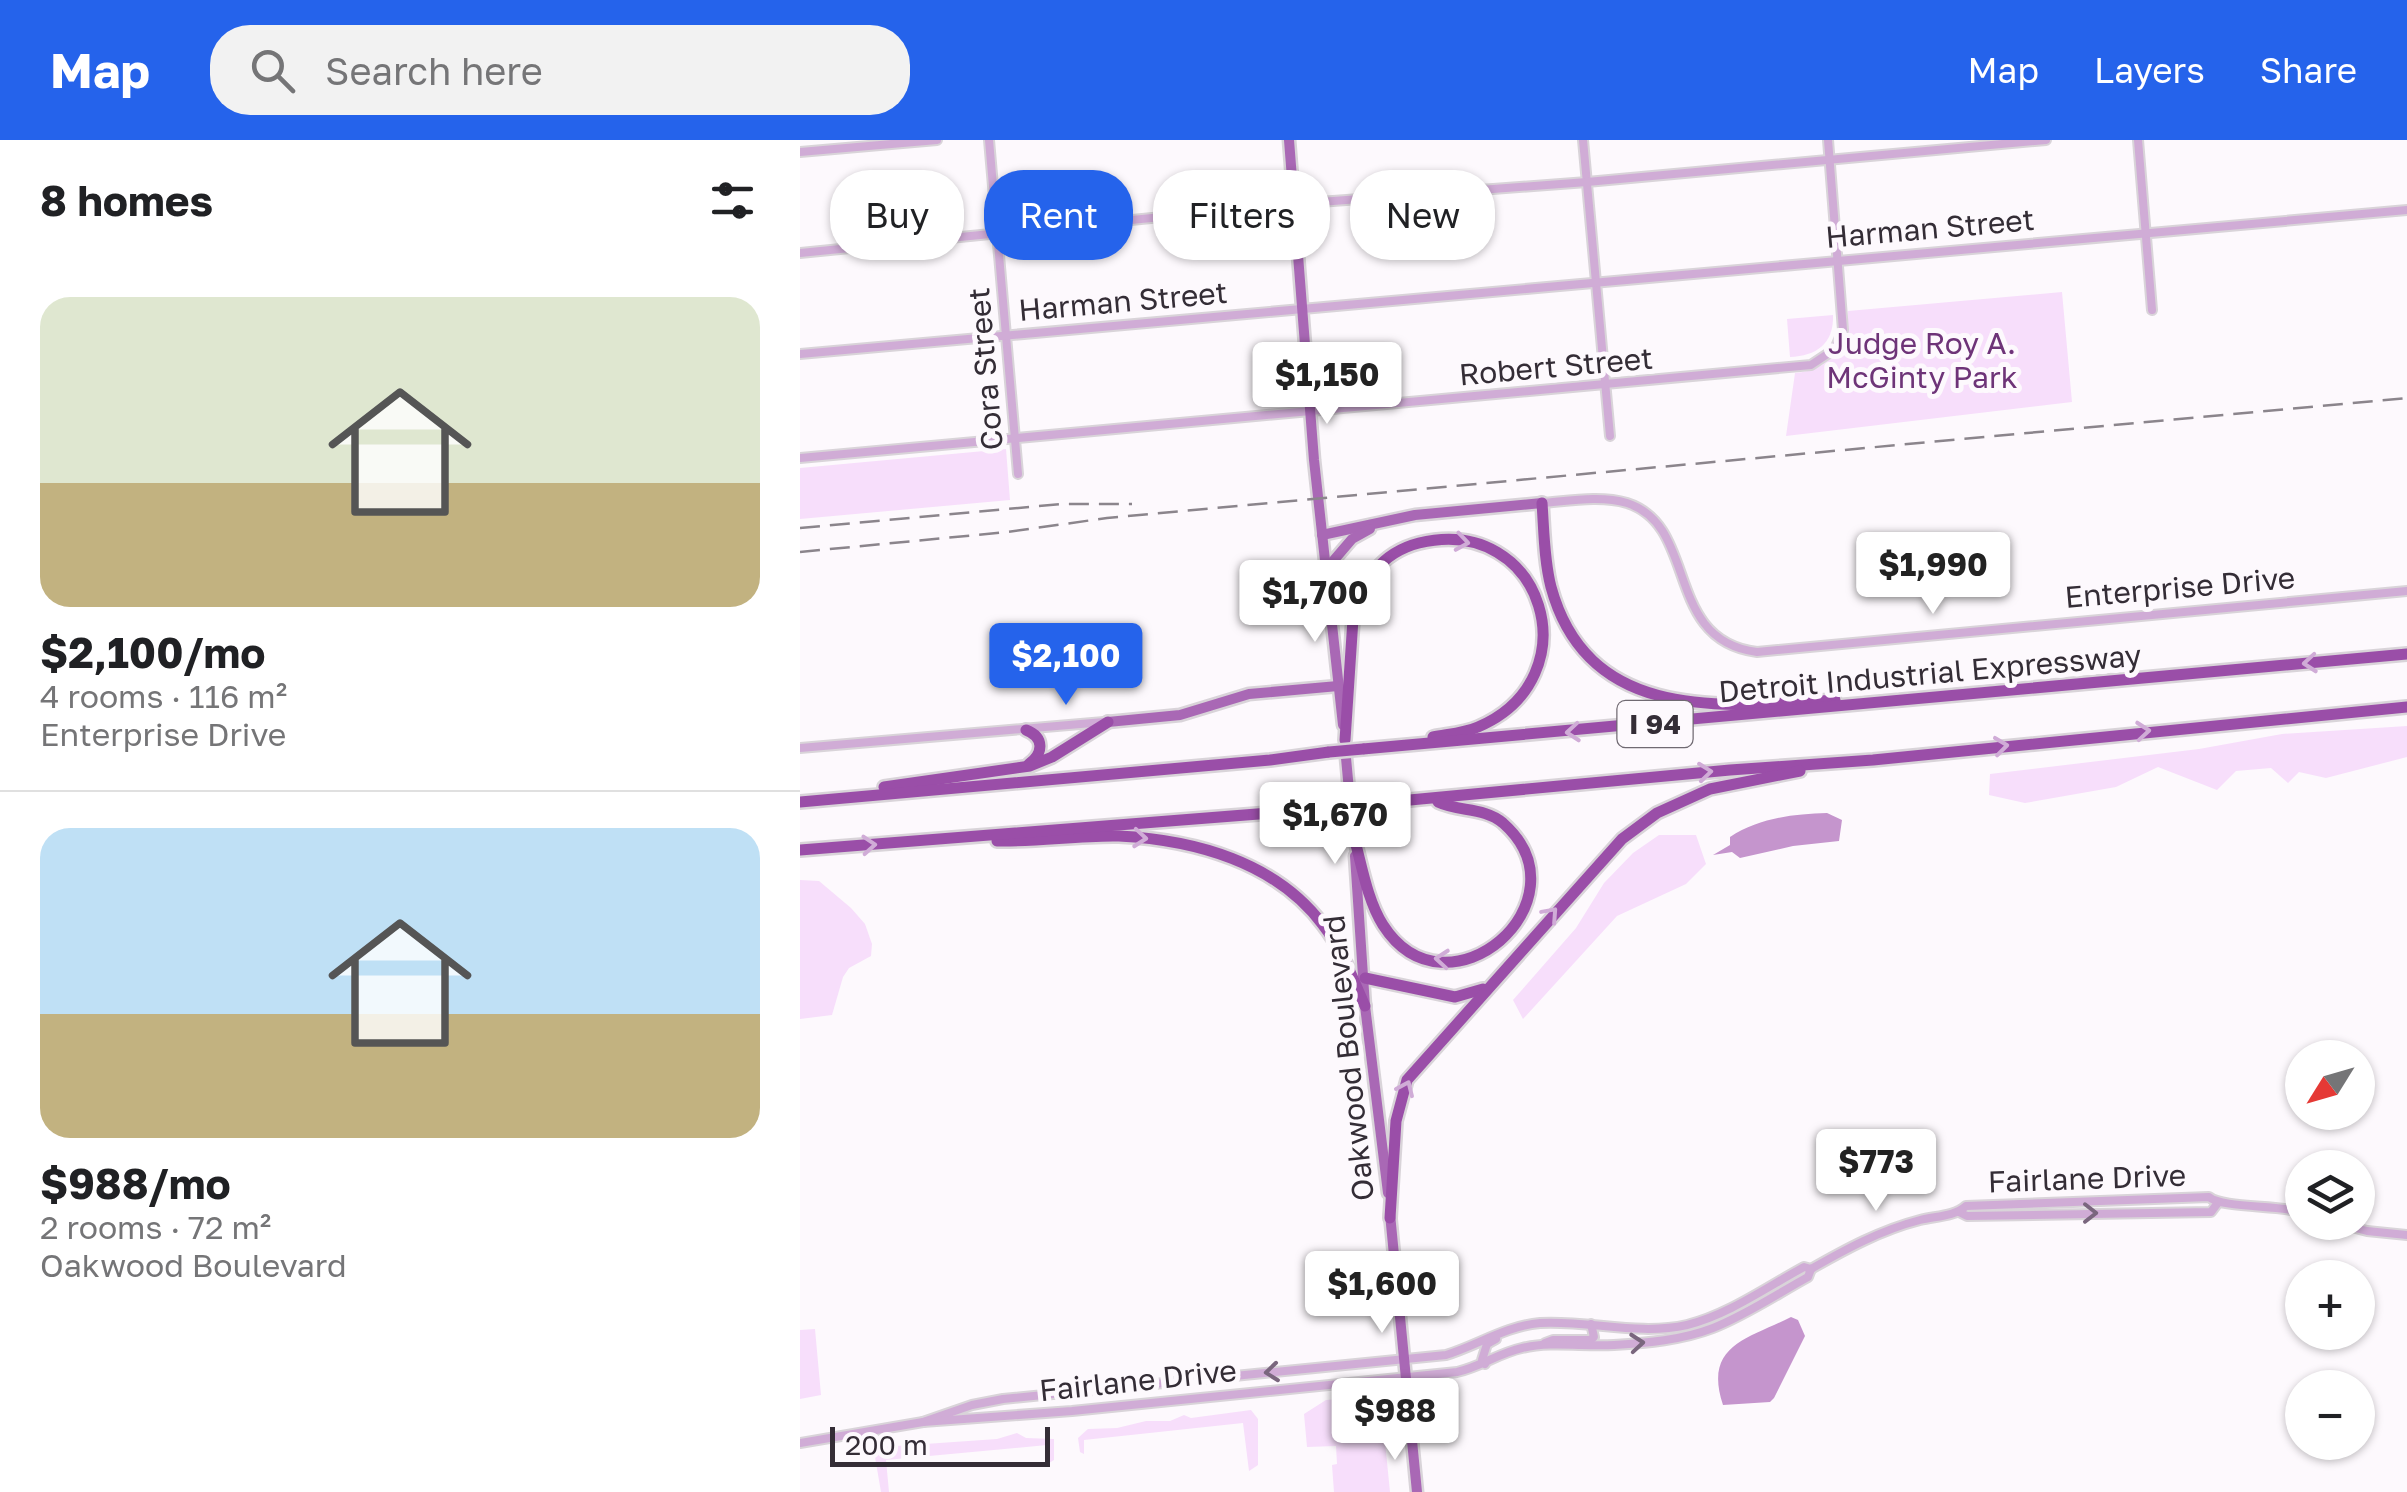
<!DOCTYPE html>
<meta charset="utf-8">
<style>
body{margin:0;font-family:"Golos Text",sans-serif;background:#f2f2f2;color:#202124;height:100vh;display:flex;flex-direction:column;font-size:38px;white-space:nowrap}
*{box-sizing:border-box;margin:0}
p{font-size:32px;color:#757577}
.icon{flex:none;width:55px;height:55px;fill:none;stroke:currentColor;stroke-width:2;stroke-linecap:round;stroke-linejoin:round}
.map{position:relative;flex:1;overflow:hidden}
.details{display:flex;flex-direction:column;background:#fff;width:800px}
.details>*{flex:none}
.hud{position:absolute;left:30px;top:30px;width:950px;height:90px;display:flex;gap:20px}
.needle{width:65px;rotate:233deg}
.buttons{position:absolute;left:1485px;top:900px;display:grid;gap:20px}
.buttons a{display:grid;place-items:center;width:90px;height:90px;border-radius:50%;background:#fff;box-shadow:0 2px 8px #0004;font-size:50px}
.scale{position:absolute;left:30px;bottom:25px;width:220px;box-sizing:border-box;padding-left:10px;border:5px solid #342d36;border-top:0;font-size:28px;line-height:35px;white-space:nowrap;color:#342d36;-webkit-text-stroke:8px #fdf9fd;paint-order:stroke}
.price{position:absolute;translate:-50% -85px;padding:0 22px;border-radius:10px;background:#fff;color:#222;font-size:32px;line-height:65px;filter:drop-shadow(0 2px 5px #0008)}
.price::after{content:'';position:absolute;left:50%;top:60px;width:30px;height:22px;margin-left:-15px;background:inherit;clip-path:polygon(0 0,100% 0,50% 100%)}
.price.current{background:#2563eb;color:#fff}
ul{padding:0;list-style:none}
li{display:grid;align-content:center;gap:20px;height:530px;padding:0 40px}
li+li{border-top:2px solid #e0e0e0}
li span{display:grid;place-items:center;height:310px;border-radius:30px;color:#555}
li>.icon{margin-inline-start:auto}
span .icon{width:180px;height:180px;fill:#fffc;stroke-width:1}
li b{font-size:42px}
h2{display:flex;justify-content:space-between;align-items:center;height:120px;padding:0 40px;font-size:42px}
.pill{padding:0 35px;border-radius:40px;background:#fff;box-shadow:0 2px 8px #0004;font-size:35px;line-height:90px}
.pill.current{background:#2563eb;color:#fff}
header{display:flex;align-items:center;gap:60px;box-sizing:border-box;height:140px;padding:0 50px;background:#2563eb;color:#fff}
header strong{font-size:48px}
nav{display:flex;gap:55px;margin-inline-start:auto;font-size:35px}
.search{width:700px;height:90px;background:#f2f2f2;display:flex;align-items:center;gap:25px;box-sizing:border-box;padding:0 35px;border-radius:40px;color:#757577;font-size:38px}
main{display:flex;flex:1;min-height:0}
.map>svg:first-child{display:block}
.green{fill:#f7defb}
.water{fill:#c595cd}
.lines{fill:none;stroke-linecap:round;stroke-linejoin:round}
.minor-casing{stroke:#d9d4d9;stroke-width:12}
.major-casing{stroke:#d9d4d9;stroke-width:15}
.highway-casing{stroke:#d9d4d9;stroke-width:16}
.minor{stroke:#d0acd6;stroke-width:8}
.major{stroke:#a968b5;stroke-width:10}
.highway{stroke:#9a4ea8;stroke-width:11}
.rail{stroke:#8b858c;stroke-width:2.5;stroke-dasharray:20 10;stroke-linecap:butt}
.highway-bridge-casing{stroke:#d9d4d9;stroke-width:16;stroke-linecap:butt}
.highway-bridge{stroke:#9a4ea8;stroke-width:11}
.oneway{stroke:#d0acd7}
.oneway2{stroke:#7a667e}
.labels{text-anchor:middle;stroke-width:10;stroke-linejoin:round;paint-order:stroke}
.shield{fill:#fdf9fd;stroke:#706a72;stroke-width:2.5}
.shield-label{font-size:28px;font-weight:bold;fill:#342d36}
.street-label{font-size:30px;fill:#342d36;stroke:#fdf9fd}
.park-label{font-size:30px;fill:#6e3478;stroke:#fdf9fd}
</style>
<header>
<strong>Map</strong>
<div class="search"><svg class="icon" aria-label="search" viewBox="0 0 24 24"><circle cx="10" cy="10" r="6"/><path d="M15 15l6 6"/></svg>Search here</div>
<nav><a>Map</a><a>Layers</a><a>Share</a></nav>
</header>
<main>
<section class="details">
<h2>8 homes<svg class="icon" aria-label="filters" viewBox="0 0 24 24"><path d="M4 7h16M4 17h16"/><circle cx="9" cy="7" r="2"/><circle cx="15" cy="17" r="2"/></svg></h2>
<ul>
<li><span style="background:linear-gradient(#dfe7d0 60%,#c2b280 0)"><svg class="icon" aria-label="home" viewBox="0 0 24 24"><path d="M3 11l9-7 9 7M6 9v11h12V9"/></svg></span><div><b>$2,100/mo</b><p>4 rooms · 116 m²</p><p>Enterprise Drive</p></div></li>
<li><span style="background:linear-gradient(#bfe0f5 60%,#c2b280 0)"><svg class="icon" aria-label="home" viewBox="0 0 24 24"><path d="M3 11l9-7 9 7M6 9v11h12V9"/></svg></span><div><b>$988/mo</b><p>2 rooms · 72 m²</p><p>Oakwood Boulevard</p></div></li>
</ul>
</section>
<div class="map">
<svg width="1607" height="1352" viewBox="0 0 1607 1352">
<rect width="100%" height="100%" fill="#fdf9fd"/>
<!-- green -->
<g class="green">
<path d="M1262 152 1272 262 986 296 995 233C1031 231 1047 204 1048 171Z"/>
<path d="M1033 175C1034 204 1016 216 990 217L987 179Z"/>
<polygon points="206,309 210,360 0,379 0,328"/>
<polygon points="1607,586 1607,617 1526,638 1499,632 1488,643 1471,628 1436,631 1417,650 1358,627 1316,647 1225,663 1189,655 1190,634 1399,609 1482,594"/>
<polygon points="859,695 896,695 906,724 886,744 817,776 723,879 713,860 776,788 804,743 833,713"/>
<polygon points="0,740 19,741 51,768 65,784 72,804 71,816 49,828 43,837 32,875 0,879"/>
<polygon points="15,1189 21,1255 0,1259 0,1190"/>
<polygon points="564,1257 572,1259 582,1272 590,1352 534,1352 532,1325 537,1324 536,1306 507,1307 504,1274 526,1260"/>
<polygon points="451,1270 458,1279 458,1325 449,1331 443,1283 284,1300 284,1314 280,1312 278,1298 288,1289 317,1288 346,1281 370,1281 384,1275 391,1278"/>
<polygon points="217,1293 226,1298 254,1299 254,1320 249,1323 247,1305 86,1320 89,1352 81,1352 75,1317 82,1307 197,1299"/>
</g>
<!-- water -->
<g class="water">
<path d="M1027 673 1042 680 1039 701 993 706 940 718 932 712 913 715 930 705V697C959 678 993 674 1027 673Z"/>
<path d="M991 1177 998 1180 1005 1196 974 1258 970 1262 923 1265C903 1205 948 1199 991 1177Z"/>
</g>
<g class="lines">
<!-- minor casing -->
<g class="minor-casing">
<g id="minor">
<polyline points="189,0 218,334"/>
<polyline points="783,0 810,296"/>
<polyline points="1338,0 1352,170"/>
<polyline points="0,12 137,0"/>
<polyline points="0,113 493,64 787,42 1246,0"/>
<polyline points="0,214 1607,70"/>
<polyline points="0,318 1011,225 1035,209 1043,190 1028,0"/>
<path d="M742 363C768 361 801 355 827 363 899 386 863 500 957 512L1607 451"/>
<polyline points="0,608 304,582"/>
<polyline points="1159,1072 1167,1076 1411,1072 1417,1064"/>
<polyline points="1533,1082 1567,1091 1607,1095"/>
<polyline points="745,1203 753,1200 790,1200 794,1197 791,1184"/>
<polyline points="685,1224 682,1220 687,1204 696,1199"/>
<path d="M123 1282 172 1265 203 1259 646 1215C678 1205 706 1186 740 1183 789 1180 838 1196 887 1185 928 1175 967 1147 1004 1127L1011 1129C1046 1109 1081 1090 1120 1080 1135 1076 1154 1077 1166 1066L1409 1057C1421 1068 1479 1065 1502 1072"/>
<path d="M0 1303 123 1282 272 1271 657 1232C680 1227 699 1213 722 1208 752 1201 784 1207 814 1205 847 1203 882 1200 913 1188 946 1175 977 1154 1008 1137L1011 1129"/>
</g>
</g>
<!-- major casing -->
<g class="major-casing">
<g id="major">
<polyline points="489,0 514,320 543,585"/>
<polyline points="522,395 615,375 742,363"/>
<polyline points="528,427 552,399 570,389"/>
<polyline points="308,582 380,575 449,554 538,546"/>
<polyline points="545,607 553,694"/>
<polyline points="555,716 565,866 588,1053"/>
<polyline points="590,1074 617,1352"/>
</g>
</g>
<!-- highway casing -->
<g class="highway-casing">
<g id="highway">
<path d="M742 363C744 390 744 420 751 447 788 583 924 567 1035 560"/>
<path d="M226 590C244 597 244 613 229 624"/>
<path d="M545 600 553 479C562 442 580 413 619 403 744 373 793 538 678 587 664 593 648 594 633 597"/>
<polyline points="563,609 1607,514"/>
<polyline points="84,647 230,626 252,617 308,582"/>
<polyline points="0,662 470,620 529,612"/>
<polyline points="567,664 930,630 1073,620 1607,567"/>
<path d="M552 690C561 720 566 758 583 785 647 885 791 761 703 683 684 667 659 672 638 662"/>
<path d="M197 701C238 702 279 695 319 696 395 700 476 722 523 785 542 809 553 839 565 866"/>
<polyline points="0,710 534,668"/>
<polyline points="565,838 655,857 683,849"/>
<polyline points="590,1078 596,981 607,940 822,699 857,673 910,649 1000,631"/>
</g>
</g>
<!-- minor -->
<use href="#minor" class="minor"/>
<!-- major -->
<use href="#major" class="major"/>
<!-- highway -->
<use href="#highway" class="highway"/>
<!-- rail -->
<g class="rail">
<polyline points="0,388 261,364 332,364"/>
<polyline points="0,412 207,392 307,378 1607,258"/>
</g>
<!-- highway-bridge casing -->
<g class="highway-bridge-casing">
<g id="highway-bridge">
<polyline points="529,612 563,609"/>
<polyline points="534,668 567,664"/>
</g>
</g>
<!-- highway-bridge -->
<use href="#highway-bridge" class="highway-bridge"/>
</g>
<!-- one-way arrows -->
<defs><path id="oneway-chevron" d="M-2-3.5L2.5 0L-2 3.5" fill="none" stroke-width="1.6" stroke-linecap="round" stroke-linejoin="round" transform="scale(2.5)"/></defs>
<g class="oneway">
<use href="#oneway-chevron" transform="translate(662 402) rotate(9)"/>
<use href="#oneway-chevron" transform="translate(1510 523) rotate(175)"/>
<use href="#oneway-chevron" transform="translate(1343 591) rotate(-5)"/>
<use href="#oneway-chevron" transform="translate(773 592) rotate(175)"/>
<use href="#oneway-chevron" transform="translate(1201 606) rotate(-7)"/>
<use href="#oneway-chevron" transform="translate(905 632) rotate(-6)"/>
<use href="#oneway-chevron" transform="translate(340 698) rotate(5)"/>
<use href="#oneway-chevron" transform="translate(69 705) rotate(-4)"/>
<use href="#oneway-chevron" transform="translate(751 774) rotate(-48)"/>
<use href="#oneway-chevron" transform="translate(642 819) rotate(-175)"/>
<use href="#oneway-chevron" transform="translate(606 948) rotate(-66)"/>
</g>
<g class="oneway2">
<use href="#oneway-chevron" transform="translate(1290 1073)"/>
<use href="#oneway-chevron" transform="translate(837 1203) rotate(-5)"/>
<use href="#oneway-chevron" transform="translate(472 1232) rotate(174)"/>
</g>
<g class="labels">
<!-- shield labels -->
<rect class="shield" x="817.5" y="561" width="75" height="46" rx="8"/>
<g class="shield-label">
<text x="855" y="594">I 94</text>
</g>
<!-- street labels -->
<g class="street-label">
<text transform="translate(1130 89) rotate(-5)" y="10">Harman Street</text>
<text transform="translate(323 162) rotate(-5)" y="10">Harman Street</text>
<text transform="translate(756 227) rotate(-5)" y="10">Robert Street</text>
<text transform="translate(186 229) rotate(-95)" y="10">Cora Street</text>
<text transform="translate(1380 448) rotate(-5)" y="10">Enterprise Drive</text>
<text transform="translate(1130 534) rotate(-5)" y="10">Detroit Industrial Expressway</text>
<text transform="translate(549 918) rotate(-96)" y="10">Oakwood Boulevard</text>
<text transform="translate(1287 1039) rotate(-2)" y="10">Fairlane Drive</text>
<text transform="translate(338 1241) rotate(-6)" y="10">Fairlane Drive</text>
</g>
<!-- park labels -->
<g class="park-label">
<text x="1122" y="214">Judge Roy A.<tspan x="1122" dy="34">McGinty Park</tspan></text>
</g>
</g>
</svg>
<div class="buttons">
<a><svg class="needle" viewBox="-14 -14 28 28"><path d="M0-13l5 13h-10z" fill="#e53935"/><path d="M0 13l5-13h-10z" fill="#757577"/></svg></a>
<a><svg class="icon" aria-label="layers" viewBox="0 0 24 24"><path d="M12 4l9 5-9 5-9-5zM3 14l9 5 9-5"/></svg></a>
<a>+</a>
<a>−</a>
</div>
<div class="scale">200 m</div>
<b class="price" style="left:527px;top:287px">$1,150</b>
<b class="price" style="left:1133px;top:477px">$1,990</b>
<b class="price" style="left:515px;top:505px">$1,700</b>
<b class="price current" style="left:266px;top:568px">$2,100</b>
<b class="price" style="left:535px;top:727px">$1,670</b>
<b class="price" style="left:1076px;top:1074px">$773</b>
<b class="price" style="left:582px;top:1196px">$1,600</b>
<b class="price" style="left:595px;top:1323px">$988</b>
<div class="hud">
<a class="pill">Buy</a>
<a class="pill current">Rent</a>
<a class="pill">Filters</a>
<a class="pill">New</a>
</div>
</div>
</main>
